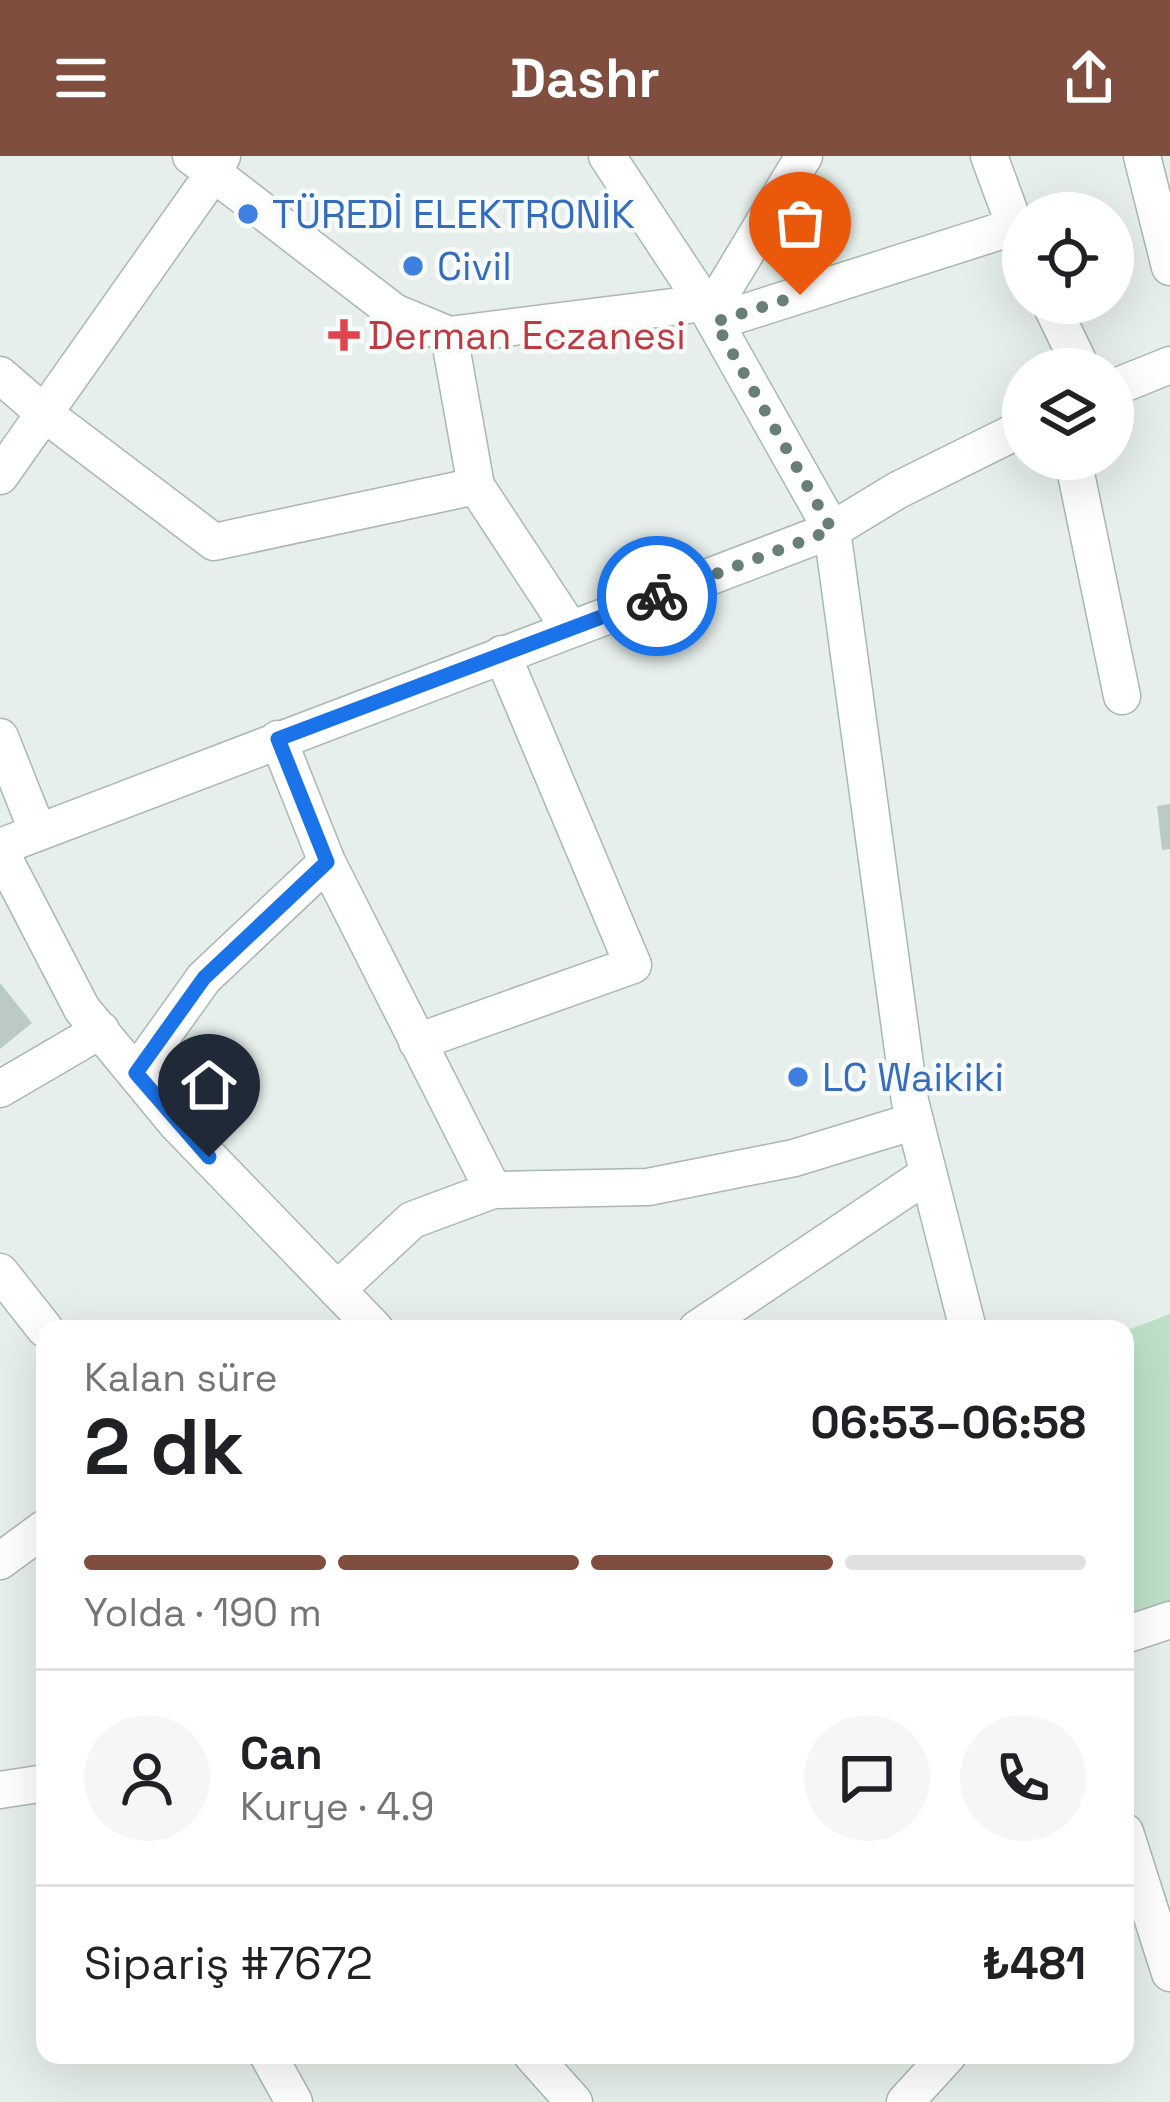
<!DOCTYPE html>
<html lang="tr">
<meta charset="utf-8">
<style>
:root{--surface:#fff;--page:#f6f6f6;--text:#202124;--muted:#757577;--line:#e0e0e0;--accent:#7f4e3f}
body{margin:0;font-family:"Space Grotesk",sans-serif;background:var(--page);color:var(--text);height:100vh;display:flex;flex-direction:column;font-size:45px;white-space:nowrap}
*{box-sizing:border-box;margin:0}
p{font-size:39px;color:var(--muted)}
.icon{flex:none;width:66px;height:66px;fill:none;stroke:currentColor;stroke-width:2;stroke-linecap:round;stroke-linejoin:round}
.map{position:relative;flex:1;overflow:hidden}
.drawer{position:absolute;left:36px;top:1164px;width:1098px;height:744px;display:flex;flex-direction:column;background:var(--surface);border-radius:24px;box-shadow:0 12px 48px #0002}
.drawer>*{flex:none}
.fabs{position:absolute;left:1002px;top:36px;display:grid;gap:24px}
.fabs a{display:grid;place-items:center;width:132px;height:132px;border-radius:50%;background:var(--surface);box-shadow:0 12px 48px #0002;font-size:60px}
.pin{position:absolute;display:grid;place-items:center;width:102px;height:102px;color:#fff;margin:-123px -51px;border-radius:50% 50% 50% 0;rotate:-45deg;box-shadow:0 0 12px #0007}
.pin .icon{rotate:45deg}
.courier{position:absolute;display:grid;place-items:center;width:120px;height:120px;margin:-60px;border:9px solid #1a73e8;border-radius:50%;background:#fff;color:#222;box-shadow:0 3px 15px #0007}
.summary em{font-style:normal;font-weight:700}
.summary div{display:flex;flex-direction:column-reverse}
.summary{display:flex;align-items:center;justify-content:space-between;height:204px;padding:0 48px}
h1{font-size:78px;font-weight:700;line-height:90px}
.bar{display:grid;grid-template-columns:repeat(4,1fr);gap:18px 12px;align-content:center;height:144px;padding:0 48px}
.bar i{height:15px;border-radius:9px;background:var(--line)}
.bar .selected{background:var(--accent)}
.bar p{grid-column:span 4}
.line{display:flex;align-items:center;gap:30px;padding:0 48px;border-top:3px solid var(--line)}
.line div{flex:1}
.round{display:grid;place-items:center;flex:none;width:126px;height:126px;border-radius:63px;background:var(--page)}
header{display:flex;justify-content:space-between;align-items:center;height:156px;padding:0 48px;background:var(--accent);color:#fff;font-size:54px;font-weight:700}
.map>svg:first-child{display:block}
</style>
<header><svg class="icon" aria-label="menu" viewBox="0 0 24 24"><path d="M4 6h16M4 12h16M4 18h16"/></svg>Dashr<svg class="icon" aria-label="share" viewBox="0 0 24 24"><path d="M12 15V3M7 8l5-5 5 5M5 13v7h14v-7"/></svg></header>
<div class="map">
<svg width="1170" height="1946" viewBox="0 0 1170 1946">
<rect width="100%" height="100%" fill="#e6efeb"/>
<!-- green -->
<path fill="#bfe0c8" d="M 1170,1158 L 1170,1448 L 1125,1462 L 1125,1175 Z"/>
<!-- building -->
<path fill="#bbcac4" d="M 1170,648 L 1170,693 L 1162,694 L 1157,650 Z
M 0,827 L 32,867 L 0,893 Z"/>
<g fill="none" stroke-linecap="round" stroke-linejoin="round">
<!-- street casing -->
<g stroke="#a8b8b2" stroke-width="39">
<path id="street" d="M 191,0 L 394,156 L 449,179 L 704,147
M 989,0 L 1023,92
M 1142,0 L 1170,111
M 1050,147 L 1082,213
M 710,156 L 804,0
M 715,166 L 1013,71
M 449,179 L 476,330 L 570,473
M 0,219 L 45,258 L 214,386 L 476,330
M 1113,232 L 1170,209
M 1073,303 L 1122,540
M 0,320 L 213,18 L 222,0
M 0,581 L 37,674
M 278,583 L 327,706 L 493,1034
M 0,691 L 832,374 L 898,334 L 1023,272
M 0,695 L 82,853 L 177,968 L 375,1173
M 417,886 L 633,809 L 502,498
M 136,917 L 204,822 L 327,706
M 0,933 L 101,874
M 0,1116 L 45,1173
M 337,1134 L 412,1064 L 493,1034 L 648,1031 L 794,1002 L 915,965
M 697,1173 L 928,1018
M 0,1405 L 45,1372
M 1125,1479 L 1170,1464
M 0,1634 L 45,1627
M 268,1899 L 294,1946
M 532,1899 L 574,1946
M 905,1946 L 948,1899"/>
</g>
<!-- secondary casing -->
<g stroke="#a4bbb3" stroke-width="39">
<path id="secondary" d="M 607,0 L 704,147 L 832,374 L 910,945 L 968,1173
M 1125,1676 L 1170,1817"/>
</g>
<!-- street -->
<use href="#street" stroke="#fff" stroke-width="36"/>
<!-- secondary -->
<use href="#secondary" stroke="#fff" stroke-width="36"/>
</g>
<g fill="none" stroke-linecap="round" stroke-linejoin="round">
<!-- done -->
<path stroke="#687f78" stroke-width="12" stroke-dasharray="0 21.6" d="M 657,440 L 832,374 L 715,166 L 800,139"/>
<!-- route -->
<path stroke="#1a73e8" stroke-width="15" d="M 209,1001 L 136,917 L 204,822 L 327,706 L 278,583 L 657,440"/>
</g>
<!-- markers -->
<g fill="#3f7fe0" stroke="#f7fbf9" stroke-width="4.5">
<circle cx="248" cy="58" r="12"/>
<circle cx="413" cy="110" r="12"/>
<circle cx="798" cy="921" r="12"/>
</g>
<path fill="#e0444e" stroke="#f7fbf9" stroke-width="4.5" d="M338 161h12v12h12v12h-12v12h-12v-12h-12v-12h12z"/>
<g text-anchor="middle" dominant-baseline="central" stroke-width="9" stroke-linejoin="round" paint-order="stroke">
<!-- shop labels -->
<g font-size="39" fill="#366cbe" stroke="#f7fbf9" text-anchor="start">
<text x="272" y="58">TÜREDİ ELEKTRONİK</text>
<text x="437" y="110">Civil</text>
<text x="822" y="921">LC Waikiki</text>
</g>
<!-- health labels -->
<g font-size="39" fill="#be3a42" stroke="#f7fbf9" text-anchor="start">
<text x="368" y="179">Derman Eczanesi</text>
</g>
</g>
</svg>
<div class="fabs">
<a><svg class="icon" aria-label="locate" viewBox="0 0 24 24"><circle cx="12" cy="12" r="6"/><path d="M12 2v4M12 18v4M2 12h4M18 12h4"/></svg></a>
<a><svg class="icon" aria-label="layers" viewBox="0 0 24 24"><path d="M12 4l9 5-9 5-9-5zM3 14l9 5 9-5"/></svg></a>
</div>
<div class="pin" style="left:800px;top:139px;background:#ea580c"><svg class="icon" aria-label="bag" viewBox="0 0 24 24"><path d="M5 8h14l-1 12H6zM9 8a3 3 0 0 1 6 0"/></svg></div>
<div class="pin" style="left:209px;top:1001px;background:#1f2937"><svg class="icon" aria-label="home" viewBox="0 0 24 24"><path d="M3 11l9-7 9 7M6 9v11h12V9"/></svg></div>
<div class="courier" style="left:657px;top:440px"><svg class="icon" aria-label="bike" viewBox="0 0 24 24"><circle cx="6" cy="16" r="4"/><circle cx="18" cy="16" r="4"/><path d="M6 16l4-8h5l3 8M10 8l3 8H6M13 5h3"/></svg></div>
<section class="drawer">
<div class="summary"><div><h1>2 dk</h1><p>Kalan süre</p></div><em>06:53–06:58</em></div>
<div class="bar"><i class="selected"></i><i class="selected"></i><i class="selected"></i><i></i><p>Yolda · 190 m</p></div>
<div class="line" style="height:216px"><a class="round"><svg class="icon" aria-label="person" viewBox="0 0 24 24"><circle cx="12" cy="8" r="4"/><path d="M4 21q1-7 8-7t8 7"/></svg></a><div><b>Can</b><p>Kurye · 4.9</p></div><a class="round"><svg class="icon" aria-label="chat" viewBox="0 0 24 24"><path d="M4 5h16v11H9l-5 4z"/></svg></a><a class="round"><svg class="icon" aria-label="phone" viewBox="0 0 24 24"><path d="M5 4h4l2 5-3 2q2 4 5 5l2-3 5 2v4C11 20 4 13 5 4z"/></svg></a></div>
<div class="line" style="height:156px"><div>Sipariş #7672</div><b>₺481</b></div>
</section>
</div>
